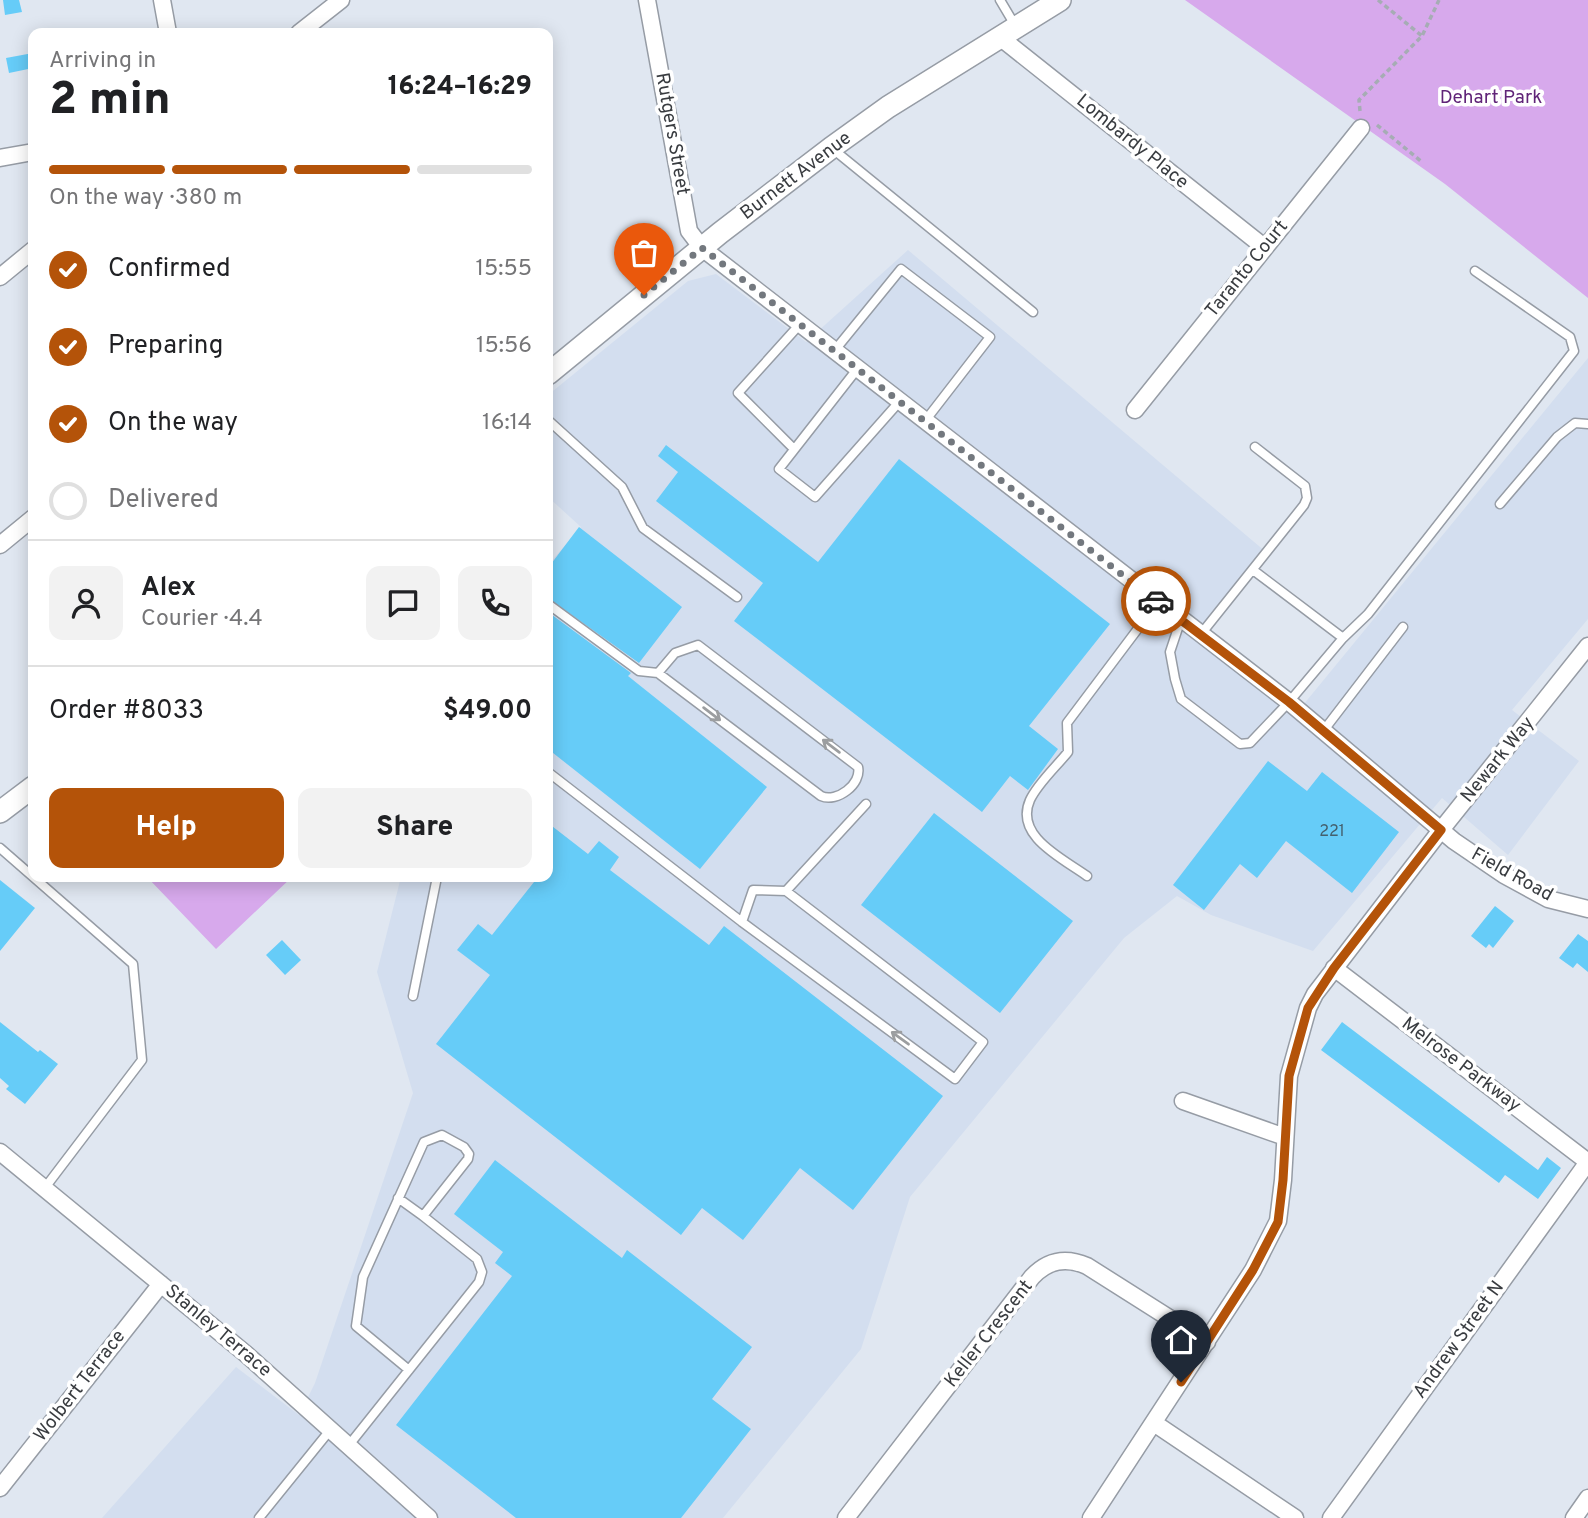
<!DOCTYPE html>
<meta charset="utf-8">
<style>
:root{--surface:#fff;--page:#f2f2f2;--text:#202124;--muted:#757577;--line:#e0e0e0;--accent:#b45309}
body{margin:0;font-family:Overpass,sans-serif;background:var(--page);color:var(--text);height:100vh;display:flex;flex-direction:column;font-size:26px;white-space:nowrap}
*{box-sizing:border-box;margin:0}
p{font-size:23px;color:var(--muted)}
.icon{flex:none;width:38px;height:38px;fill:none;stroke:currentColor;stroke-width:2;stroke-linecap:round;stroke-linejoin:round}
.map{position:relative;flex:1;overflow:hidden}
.sheet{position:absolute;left:28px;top:28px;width:525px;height:854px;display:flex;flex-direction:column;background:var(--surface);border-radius:14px;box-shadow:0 4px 18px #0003}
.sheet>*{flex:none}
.pin{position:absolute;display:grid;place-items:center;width:60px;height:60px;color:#fff;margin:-72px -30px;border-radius:50% 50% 50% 0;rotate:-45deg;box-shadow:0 0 7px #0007}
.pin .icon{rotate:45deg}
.courier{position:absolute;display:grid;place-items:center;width:70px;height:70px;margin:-35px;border:5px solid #b45309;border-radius:50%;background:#fff;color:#222;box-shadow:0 2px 9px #0007}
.headline em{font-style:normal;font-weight:800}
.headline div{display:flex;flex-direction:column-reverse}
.headline{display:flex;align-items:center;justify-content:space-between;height:119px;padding:0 21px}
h1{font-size:46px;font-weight:800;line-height:52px}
.bar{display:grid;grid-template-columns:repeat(4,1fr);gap:10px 7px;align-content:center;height:84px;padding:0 21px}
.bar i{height:9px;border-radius:5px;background:var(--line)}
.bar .active{background:var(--accent)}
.bar p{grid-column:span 4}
.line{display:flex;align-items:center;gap:18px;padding:0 21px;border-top:2px solid var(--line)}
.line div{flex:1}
.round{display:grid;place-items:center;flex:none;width:74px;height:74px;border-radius:14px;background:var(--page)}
ol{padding:0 21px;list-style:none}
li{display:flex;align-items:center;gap:21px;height:77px}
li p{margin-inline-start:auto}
li .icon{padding:7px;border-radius:50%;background:var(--accent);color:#fff;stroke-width:4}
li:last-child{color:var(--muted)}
li i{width:38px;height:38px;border:4px solid var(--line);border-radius:50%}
.action{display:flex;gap:14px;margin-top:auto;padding:14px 21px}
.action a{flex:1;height:80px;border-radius:14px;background:var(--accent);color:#fff;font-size:28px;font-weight:800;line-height:80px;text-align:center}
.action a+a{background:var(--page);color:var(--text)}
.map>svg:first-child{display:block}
</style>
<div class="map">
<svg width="1588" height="1518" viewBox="0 0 1588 1518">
<rect width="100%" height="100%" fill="#e0e7f1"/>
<!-- built -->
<path fill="#d3deef" d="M 908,250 L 1266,552 L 1202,634 L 1299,710 L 1588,358 L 1588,619 L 1512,710 L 1579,761 L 1508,855 L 1442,798 L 1313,951 L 1211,915 L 1177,896 L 1124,938 L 910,1197 L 861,1349 L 723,1518 L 102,1518 L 236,1367 L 299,1415 L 315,1383 L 413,1093 L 377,972 L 401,877 L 548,877 L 548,565 L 581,527 L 548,497 L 548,395 L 688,281 L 716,274 L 806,342 Z"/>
<!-- green -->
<path fill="#d7a9ec" d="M 1185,0 L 1588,0 L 1588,298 L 1445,184 Z
M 147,877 L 292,877 L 216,949 Z"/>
<!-- building -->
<path fill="#66ccf8" d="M 3,0 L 19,0 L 22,12 L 5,15 Z
M 33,53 L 33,68 L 9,73 L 6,58 Z
M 666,445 L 818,562 L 899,459 L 1110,624 L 1029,726 L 1058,749 L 1028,790 L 1010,776 L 982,812 L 734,621 L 763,583 L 656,501 L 678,472 L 658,456 Z
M 579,527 L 682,607 L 639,663 L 548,598 L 548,568 Z
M 548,612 L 631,673 L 628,676 L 767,787 L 700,869 L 548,749 Z
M 1268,761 L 1307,791 L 1322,772 L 1399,832 L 1352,893 L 1286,841 L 1257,878 L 1240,864 L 1204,910 L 1173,885 Z
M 934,813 L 1073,921 L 1000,1013 L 861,905 Z
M 548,823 L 588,854 L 599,841 L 619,857 L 610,870 L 709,945 L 724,926 L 943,1096 L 853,1210 L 800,1168 L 743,1240 L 702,1208 L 681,1235 L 436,1044 L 490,975 L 457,950 L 478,924 L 492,935 L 538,877 L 548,877 Z
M 0,880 L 35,908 L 0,951 Z
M 1495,906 L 1514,921 L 1493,948 L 1489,944 L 1486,948 L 1471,936 Z
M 1578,934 L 1588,941 L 1588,972 L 1577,963 L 1573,968 L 1559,958 Z
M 282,940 L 301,960 L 285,975 L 266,955 Z
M 0,1022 L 38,1052 L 40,1050 L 58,1064 L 25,1104 L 6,1089 L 9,1086 L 0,1078 Z
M 1342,1022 L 1538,1170 L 1547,1157 L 1561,1168 L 1538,1199 L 1505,1175 L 1499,1183 L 1321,1050 Z
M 495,1160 L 622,1258 L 627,1250 L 752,1347 L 712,1399 L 751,1429 L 681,1518 L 516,1518 L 396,1425 L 512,1276 L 495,1263 L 503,1252 L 454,1214 Z"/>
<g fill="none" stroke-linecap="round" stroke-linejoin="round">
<!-- service casing -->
<g stroke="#969ca5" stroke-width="11">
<path id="service" d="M 1000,0 L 1016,27
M 834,150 L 1033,312
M 835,350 L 901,269 L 990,337 L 925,421
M 858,368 L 779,469 L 815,497 L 900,401
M 548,420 L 622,487 L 643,528 L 737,597
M 794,449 L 738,393 L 801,323
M 1500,504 L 1557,437 L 1575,423 L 1588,424
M 548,604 L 639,671 L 658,673 L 821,796 C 837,803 862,784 858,767 L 698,645 L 675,653 L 658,673
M 1181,619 L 1170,652 L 1175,679 L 1181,699 L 1240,744 L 1250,743 L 1289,702 L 1343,638 L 1253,570
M 1201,634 L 1304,505 L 1307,498 L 1305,486 L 1255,447
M 1343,638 L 1368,614 L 1574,351 L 1570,337 L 1475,271
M 1324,730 L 1403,627
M 548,772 L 742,922 L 955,1079 L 983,1042 L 786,891 L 866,804
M 0,848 L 133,964 L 142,1060 L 44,1189
M 1087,876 C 1062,858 1014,836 1030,800 C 1038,783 1056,767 1068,752 L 1067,723 L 1158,602
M 742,922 L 753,890 L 786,891
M 413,996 L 437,877
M 398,1198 L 423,1216
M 349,1445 L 479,1282 L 482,1272 L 477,1259 L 423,1216 L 468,1159 L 469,1154 L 464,1147 L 442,1135 L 424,1142 L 363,1277 L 356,1326 L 409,1370
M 259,1518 L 331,1429"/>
</g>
<!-- minor casing -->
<g stroke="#969ca5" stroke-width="19">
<path id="minor" d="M 162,0 L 168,33
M 647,0 L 689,231 L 702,248 L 1289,702 L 1454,841 L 1504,875 L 1548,899 L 1588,909
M 299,33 L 341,0
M 1001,38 L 1264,247
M 0,158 L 33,152
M 0,277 L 33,250
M 1135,410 L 1361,128
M 0,545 L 33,518
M 1334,968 L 1588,1162
M 1183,1101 L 1285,1137
M 0,1152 L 246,1354 L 429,1518
M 1154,1423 L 1295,1518
M 0,1488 L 161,1284
M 846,1518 L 1032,1277 C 1048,1260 1066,1257 1087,1266 L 1207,1342
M 1091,1518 L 1253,1270 L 1278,1221 L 1283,1180 L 1289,1076 L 1308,1008 L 1315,994 L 1441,830 L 1588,646
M 1331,1518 L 1588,1162
M 1574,1518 L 1588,1498"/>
</g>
<!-- tertiary casing -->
<g stroke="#969ca5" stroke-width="24">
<path id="tertiary" d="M 548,374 L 720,233 L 831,148 L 888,107 L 1060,0
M 0,812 L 33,787"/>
</g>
<!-- path -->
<path stroke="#a6acb4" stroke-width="3.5" stroke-dasharray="5 3.5" stroke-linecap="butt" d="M 1378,0 L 1422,36
M 1360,111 L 1359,100 L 1422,36 L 1439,0
M 1377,125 L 1422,162"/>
<!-- service -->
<use href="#service" stroke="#fff" stroke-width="8"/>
<!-- minor -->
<use href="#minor" stroke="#fff" stroke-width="16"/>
<!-- tertiary -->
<use href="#tertiary" stroke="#fff" stroke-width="21"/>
</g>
<!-- one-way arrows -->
<defs><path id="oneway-shaft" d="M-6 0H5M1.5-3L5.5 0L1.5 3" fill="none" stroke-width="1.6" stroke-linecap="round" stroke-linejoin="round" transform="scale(1.75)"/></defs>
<g stroke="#9c9ea0">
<use href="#oneway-shaft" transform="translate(712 714) rotate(37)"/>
<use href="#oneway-shaft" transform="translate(831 746) rotate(-143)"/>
<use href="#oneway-shaft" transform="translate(900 1038) rotate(-144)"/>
</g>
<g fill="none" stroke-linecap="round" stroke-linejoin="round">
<!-- done -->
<path stroke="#73787e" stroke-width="7" stroke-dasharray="0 12.6" d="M 644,295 L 702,248 L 1156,601"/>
<!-- route -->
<path stroke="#b45309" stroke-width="9" d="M 1156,601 L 1289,702 L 1441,830 L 1334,968 L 1308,1008 L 1289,1076 L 1283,1180 L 1278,1222 L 1253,1270 L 1181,1382"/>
</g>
<g text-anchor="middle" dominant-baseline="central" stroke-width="7" stroke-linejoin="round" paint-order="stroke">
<!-- number labels -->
<g font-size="16" fill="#44606e">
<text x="1332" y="832">221</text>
</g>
<!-- park labels -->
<g font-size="19" fill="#602478" stroke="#fff">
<text x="1491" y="98">Dehart Park</text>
</g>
<!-- street labels -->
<g font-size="19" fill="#393c40" stroke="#fff">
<text transform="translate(672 134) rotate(80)">Rutgers Street</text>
<text transform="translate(1132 142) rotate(39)">Lombardy Place</text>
<text transform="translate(796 176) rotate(-37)">Burnett Avenue</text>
<text transform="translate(1247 269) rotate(-51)">Taranto Court</text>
<text transform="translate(1498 760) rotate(-51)">Newark Way</text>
<text transform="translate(1512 875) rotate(29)">Field Road</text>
<text transform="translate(1461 1065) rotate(37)">Melrose Parkway</text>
<text transform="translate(218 1331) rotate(40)">Stanley Terrace</text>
<text transform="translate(989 1334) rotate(-52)">Keller Crescent</text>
<text transform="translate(1459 1340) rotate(-54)">Andrew Street N</text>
<text transform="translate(80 1386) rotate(-52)">Wolbert Terrace</text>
</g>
</g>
</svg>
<div class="pin" style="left:644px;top:295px;background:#ea580c"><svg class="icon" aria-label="bag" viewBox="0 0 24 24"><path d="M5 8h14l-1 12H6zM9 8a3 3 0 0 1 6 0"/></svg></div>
<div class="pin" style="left:1181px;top:1382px;background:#1f2937"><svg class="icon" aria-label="home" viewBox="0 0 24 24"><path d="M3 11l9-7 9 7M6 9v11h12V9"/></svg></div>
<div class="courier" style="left:1156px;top:601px"><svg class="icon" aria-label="car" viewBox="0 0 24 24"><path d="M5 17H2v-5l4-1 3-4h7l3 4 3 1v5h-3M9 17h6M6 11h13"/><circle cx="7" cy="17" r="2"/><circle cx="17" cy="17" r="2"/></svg></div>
<section class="sheet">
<div class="headline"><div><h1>2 min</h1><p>Arriving in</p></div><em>16:24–16:29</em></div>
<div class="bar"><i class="active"></i><i class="active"></i><i class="active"></i><i></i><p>On the way · 380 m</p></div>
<ol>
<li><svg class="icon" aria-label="check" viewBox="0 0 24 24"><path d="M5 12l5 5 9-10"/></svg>Confirmed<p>15:55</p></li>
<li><svg class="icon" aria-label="check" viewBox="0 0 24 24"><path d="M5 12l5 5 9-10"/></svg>Preparing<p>15:56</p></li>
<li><svg class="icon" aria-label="check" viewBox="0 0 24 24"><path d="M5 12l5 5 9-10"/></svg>On the way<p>16:14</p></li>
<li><i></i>Delivered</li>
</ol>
<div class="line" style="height:126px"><a class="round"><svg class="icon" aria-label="person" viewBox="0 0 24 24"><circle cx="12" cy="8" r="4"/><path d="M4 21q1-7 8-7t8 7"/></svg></a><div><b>Alex</b><p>Courier · 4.4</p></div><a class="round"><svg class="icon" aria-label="chat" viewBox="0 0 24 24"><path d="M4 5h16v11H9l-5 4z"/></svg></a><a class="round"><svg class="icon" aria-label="phone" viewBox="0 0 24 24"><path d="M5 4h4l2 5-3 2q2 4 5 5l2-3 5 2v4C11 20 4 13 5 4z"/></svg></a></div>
<div class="line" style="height:91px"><div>Order #8033</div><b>$49.00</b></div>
<div class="action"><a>Help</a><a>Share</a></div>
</section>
</div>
